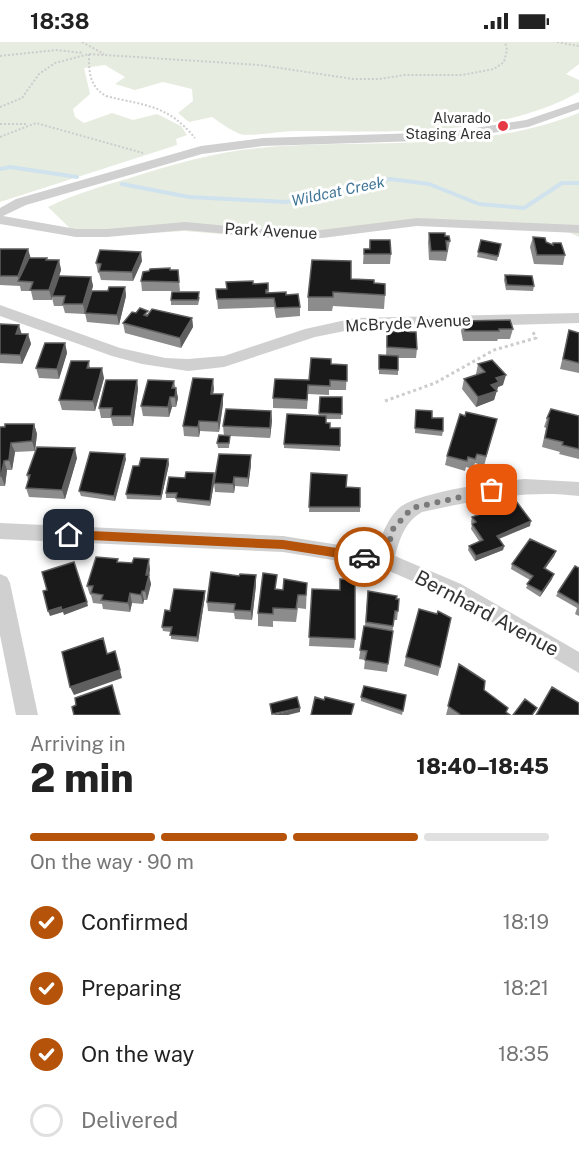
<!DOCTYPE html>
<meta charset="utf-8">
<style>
:root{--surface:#fff;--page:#f6f6f6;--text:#222;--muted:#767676;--line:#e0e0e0;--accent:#b45309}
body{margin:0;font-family:"Public Sans",sans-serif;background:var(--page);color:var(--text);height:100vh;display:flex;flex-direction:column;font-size:22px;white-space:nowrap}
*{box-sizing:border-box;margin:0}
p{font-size:20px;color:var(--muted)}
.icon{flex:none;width:33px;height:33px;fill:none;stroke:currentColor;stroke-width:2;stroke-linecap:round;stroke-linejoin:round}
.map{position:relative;height:673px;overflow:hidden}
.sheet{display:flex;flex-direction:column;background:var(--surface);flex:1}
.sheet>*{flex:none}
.pin{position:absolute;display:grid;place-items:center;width:51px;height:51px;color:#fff;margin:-26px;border-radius:12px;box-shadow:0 3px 9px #0006}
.courier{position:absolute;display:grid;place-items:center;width:60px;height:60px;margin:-30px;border:4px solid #b45309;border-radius:50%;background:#fff;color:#222;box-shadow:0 2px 8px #0007}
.head em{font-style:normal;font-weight:800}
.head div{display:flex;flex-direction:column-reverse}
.head{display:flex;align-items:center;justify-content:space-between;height:102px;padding:0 30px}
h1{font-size:39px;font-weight:800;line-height:45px}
.bar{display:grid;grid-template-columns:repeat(4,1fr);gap:9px 6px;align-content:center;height:72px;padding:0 30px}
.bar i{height:8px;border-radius:4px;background:var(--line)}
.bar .on{background:var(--accent)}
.bar p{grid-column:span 4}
ol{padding:0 30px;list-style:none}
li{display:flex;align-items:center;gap:18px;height:66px}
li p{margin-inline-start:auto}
li .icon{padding:6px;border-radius:50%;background:var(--accent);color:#fff;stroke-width:4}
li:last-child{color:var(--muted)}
li i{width:33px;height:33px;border:3px solid var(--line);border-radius:50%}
.status{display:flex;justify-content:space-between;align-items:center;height:42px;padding:0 30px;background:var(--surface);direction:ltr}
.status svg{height:16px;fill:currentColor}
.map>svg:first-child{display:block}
</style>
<div class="status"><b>18:38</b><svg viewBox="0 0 49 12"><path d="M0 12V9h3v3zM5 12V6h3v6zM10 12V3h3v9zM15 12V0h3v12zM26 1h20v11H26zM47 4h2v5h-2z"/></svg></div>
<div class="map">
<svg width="579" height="673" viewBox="0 0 579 673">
<rect width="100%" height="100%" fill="#fff"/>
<!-- green -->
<path fill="#e6ecdf" d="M 0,0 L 579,0 L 579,22 L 566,32 L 579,38 L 579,50 C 495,97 388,89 295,89 C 281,89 252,95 240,92 C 230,88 221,81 212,75 L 189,80 L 178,71 L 193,59 L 192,47 L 163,40 L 135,48 L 115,42 L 125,35 L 105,23 L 84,26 L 90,52 L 73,67 L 75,75 L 84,81 L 112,71 L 133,78 L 157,72 L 181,84 L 187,93 L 176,97 L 177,103 L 0,160 Z
M 579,71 L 579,195 L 562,187 L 417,183 L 324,196 L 283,197 L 184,189 L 106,194 L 77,193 L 48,165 C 75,152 102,144 130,136 C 176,121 219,109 268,105 C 372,97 479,111 579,71 Z"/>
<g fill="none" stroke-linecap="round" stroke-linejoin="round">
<!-- stream -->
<path stroke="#cfe2ee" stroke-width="4" d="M 0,127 L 10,125 L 77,135
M 122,142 L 189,155 L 286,160 L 328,153 L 359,142 L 390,137 L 429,142 L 479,162 L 524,166 L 562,141 L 579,141"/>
<!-- path-far1 -->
<path stroke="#cdcdcd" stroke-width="2" stroke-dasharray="2 2" stroke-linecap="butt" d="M 82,0 L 104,12
M 557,0 L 579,4
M 89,12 C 89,30 89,44 106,54 C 145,64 167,62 195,96
M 0,14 L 56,8 L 83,11
M 0,65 L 22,56 L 39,32 L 55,21 L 89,12 L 260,23 L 353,37 L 379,37 L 405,33 L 462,33 L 494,27 L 504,20 L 507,8 L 505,0
M 0,82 L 28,82
M 0,95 L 36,81 L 143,111"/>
<!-- path -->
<path stroke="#cdcdcd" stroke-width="3" stroke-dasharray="3 3" stroke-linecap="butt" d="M 385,359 L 435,341 L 494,308 L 536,296 L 533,290"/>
<!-- street -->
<path fill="#d0d0d0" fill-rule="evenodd" d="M 579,60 L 579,67 L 528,85 L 450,98 L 263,104 L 202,112 L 26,163 L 3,174 L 76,187 L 107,187 L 185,180 L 283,189 L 321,188 L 417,176 L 579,183 L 579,191 L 417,184 L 321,196 L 283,197 L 185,188 L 107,195 L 76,195 L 0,182 L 0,166 L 16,157 L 201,104 L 263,96 L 450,90 L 526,78 Z
M 0,263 L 120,306 L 165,316 L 188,317 L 224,314 L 305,287 L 355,276 L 579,271 L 579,281 L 355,287 L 315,295 L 224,325 L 188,329 L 142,322 L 112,314 L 0,274 Z
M 525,437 L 579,440 L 579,454 C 525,447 475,459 422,470 C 405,480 400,496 395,514 L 461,542 L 579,610 L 579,631 L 447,554 L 382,526 L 283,510 L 0,497 L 0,481 L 283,494 L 377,509 C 381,494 387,478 398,467 C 415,450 499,439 525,437 Z
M 0,532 L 7,535 L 10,541 L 38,673 L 16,673 L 0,593 Z"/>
</g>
<!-- wall -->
<path fill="#8c8c8c" d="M 429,191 L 445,194 L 450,199 L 446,219 L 429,218 L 428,200 Z
M 533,195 L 552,203 L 565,213 L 563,223 L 534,222 L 530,205 Z
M 370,198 L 391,212 L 390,222 L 363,222 L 364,207 L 369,207 Z
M 481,198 L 501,202 L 497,219 L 477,215 Z
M 0,207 L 28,207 L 30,216 L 59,218 L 61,228 L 59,234 L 91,235 L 93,244 L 85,272 L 65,271 L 63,264 L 54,264 L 52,256 L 52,258 L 33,258 L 31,249 L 21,249 L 20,244 L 0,243 Z
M 142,219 L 133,239 L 101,238 L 99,231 L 98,231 L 96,221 Z
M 170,228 L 178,228 L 180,249 L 142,249 L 141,239 Z
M 505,233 L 534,244 L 533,249 L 506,248 L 504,238 Z
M 351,237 L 374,241 L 385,253 L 384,267 L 333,264 L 332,269 L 308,269 L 308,255 Z
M 268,241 L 269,251 L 286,253 L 300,265 L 300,274 L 276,276 L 274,265 L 218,267 L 216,247 L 227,247 L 253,242 Z
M 125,245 L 126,254 L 119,283 L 87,280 L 85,271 Z
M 200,255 L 198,263 L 171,263 L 171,258 Z
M 136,271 L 192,276 L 193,285 L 181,306 L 125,291 L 123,281 Z
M 463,279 L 513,287 L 510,297 L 498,297 L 497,299 L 463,299 L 461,289 Z
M 0,282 L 22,292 L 28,292 L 31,302 L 22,322 L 0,321 Z
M 569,288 L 579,291 L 579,331 L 560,327 Z
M 387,289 L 410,290 L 417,307 L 416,316 L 398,316 L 398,333 L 379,332 L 379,313 L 386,314 Z
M 65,301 L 67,311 L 59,337 L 39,336 L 36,326 Z
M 89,319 L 90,326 L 104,336 L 95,369 L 62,368 L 59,358 Z
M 331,322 L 347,323 L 346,348 L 329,348 L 329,353 L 308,352 L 307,367 L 273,366 L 273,356 L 309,338 Z
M 478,322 L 503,343 L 498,345 L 494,358 L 476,365 L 462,347 L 464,337 L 477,333 L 476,332 Z
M 137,338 L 138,347 L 133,384 L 113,384 L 111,376 L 101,376 L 99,366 Z
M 174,339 L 178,356 L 176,365 L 172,365 L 169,375 L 143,374 L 141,364 Z
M 214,347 L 213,352 L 223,352 L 223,362 L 219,390 L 200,389 L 199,395 L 184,394 L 183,384 Z
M 320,355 L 342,355 L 341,377 L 326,377 L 326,381 L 330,386 L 340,386 L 340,409 L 284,406 L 284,402 L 319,373 Z
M 416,368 L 432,376 L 443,389 L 442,394 L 415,391 Z
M 271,369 L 272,379 L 270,396 L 230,394 L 229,406 L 218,406 L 217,401 L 224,394 L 223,384 Z
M 579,374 L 579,417 L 559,412 L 560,410 L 542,405 L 546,386 L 544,385 L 547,376 Z
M 34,382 L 37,392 L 35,409 L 15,410 L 12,428 L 7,428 L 5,444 L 0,444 L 0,385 Z
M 494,387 L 484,424 L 475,421 L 473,427 L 466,425 L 465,429 L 445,423 L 447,414 Z
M 77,416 L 65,457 L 29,455 L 26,446 L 28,438 L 27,433 Z
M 126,417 L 115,459 L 81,454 L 79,449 Z
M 168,417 L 169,422 L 161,458 L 127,457 L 126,452 L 139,424 Z
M 251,423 L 248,445 L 235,444 L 234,451 L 215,450 L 214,441 Z
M 214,431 L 215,436 L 210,464 L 177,460 L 176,456 L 166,456 L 166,451 L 185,436 Z
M 311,431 L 360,465 L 360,470 L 309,470 Z
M 472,475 L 530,484 L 499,497 L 504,504 L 503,508 L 475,519 L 468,508 L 469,504 L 479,499 L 471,487 L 472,482 L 471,480 Z
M 556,509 L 554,514 L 545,527 L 552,537 L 540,555 L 526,546 L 530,538 L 511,527 L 512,522 Z
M 579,526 L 579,574 L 575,572 L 577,566 L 556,554 L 558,550 Z
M 150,527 L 149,534 L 151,542 L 147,558 L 144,558 L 143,562 L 132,561 L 130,570 L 103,567 L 102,562 L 93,561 L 91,553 L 90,553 L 87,544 Z
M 340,537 L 355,597 L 354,606 L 309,604 L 312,547 L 340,548 Z
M 307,541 L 306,567 L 298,566 L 296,580 L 273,579 L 273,585 L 258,584 L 258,571 L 277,547 L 283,548 Z
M 256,543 L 252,578 L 235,577 L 234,571 L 208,569 L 207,560 Z
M 205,554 L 198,600 L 171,597 L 171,590 L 163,589 L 162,585 L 170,569 Z
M 396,557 L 398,569 L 397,578 L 394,578 L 387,630 L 364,627 L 365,618 L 359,617 L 364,584 L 365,584 L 367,558 Z
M 437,572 L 451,576 L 438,634 L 404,624 L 406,615 Z
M 459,622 L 484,648 L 508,666 L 506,670 L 510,673 L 446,673 Z
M 406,653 L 402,673 L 361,659 L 361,655 Z"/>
<!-- shaded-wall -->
<path fill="#5f5f5f" d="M 28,207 L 31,217 L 19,239 L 18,234 Z
M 141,210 L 142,219 L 133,239 L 132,230 Z
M 59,218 L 61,228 L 53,254 L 52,254 L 52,258 L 49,248 Z
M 91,235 L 93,244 L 85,272 L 83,262 Z
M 125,245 L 126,254 L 119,283 L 117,273 Z
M 192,276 L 193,285 L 181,306 L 180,296 Z
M 19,283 L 22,293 L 16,292 Z
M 28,292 L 31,302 L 22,322 L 20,313 Z
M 65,301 L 67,311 L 59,337 L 57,327 Z
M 102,326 L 104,336 L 95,369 L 93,359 Z
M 506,333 L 503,343 L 498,345 L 494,358 L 476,365 L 478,355 L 496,336 Z
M 213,337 L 214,347 L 211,361 L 211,352 Z
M 137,338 L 138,347 L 133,384 L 131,374 Z
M 176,346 L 178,356 L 176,365 L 175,355 Z
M 223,352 L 223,362 L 219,390 L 218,380 Z
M 170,355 L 172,365 L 169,375 L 168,365 Z
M 271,369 L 272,379 L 270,396 L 270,386 Z
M 199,379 L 200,389 L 199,395 L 198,385 Z
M 34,382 L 37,392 L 35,409 L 32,399 Z
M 11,401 L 15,410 L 12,428 L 9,418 Z
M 75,406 L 77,416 L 65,457 L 62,448 Z
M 125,412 L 126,417 L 115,459 L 114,454 Z
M 251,413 L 251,423 L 248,445 L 248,436 Z
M 168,417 L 169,422 L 161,458 L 161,454 Z
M 4,419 L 7,428 L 5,444 L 1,434 Z
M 214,431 L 215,436 L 210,464 L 210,459 Z
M 234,435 L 235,444 L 234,451 L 233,442 Z
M 531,479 L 530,484 L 495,498 L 497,494 Z
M 504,504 L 503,508 L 475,519 L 476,514 Z
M 556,509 L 554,514 L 542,531 L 544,526 Z
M 149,517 L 150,527 L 149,534 L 151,542 L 147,558 L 145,549 Z
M 554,532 L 552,537 L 540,555 L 542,550 Z
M 256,533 L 256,543 L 252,578 L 251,569 Z
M 142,549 L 144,558 L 143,562 L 141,553 Z
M 205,549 L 205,554 L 198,600 L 197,595 Z
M 130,551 L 132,561 L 130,570 L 128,561 Z
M 87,560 L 88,564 L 64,573 L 63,570 L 50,574 L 48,569 L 61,565 Z
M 120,628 L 122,636 L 74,653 L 70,645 Z
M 300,666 L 300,670 L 288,673 L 272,673 Z"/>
<!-- building -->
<path fill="#1a1a1a" stroke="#5f5f5f" stroke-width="1.5" d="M 429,191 L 445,191 L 445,194 L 449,194 L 450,199 L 446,199 L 447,209 L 431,209 Z
M 533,195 L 545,196 L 546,200 L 553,203 L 553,201 L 561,201 L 565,213 L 537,213 Z
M 370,198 L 390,198 L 391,212 L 364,212 L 364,207 L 370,207 Z
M 481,198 L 501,202 L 498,214 L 478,210 Z
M 0,207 L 28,207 L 18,234 L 0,234 Z
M 100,208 L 141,210 L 132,230 L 99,229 L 101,222 L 96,221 Z
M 29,216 L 47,216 L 46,218 L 59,218 L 49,248 L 30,248 L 33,240 L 18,239 Z
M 312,218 L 351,219 L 351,237 L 374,238 L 374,241 L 385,242 L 385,253 L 333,250 L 333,255 L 308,255 Z
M 170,226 L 170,228 L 178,228 L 179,240 L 141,239 L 143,230 L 149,229 L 150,227 Z
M 505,233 L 532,234 L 534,244 L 507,243 Z
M 59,234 L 91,235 L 83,262 L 63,262 L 65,254 L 52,254 Z
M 253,239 L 253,242 L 268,241 L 268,248 L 266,248 L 266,251 L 286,250 L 286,253 L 298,252 L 300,265 L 276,266 L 274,256 L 217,257 L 216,247 L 227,247 L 226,240 Z
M 109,245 L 125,245 L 117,273 L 85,271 L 92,249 L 108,249 Z
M 172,250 L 199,250 L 198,258 L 171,258 Z
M 140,266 L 148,269 L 144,273 L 147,274 L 152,267 L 192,276 L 180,296 L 123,281 L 132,270 L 136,271 Z
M 510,278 L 513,287 L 499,287 L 499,289 L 465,289 L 463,279 Z
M 0,282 L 19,283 L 16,292 L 28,292 L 20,313 L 0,312 Z
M 400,287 L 410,287 L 410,290 L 416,290 L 417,307 L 387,305 L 387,289 L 400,290 Z
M 569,288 L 579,291 L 579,321 L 563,317 Z
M 45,301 L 65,301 L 57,327 L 36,326 Z
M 379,313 L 398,314 L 398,328 L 379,327 Z
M 311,316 L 331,317 L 331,322 L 347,323 L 347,339 L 330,338 L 330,344 L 308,343 L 307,358 L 273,356 L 275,337 L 309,338 Z
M 492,318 L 506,333 L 496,336 L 499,340 L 491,343 L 497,349 L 478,355 L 464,337 L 485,330 L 478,322 Z
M 71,319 L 89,319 L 87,326 L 102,326 L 93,359 L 59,358 Z
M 193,336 L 213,337 L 211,352 L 223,352 L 218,380 L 199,379 L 198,385 L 183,384 Z
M 106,338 L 137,338 L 131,374 L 111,374 L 112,366 L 99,366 Z
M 148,338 L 174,339 L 172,346 L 176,346 L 175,355 L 170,355 L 168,365 L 141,364 Z
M 320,355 L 342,355 L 342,372 L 319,371 Z
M 226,367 L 271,369 L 270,386 L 223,384 Z
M 551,367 L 579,374 L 579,407 L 562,403 L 563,400 L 545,396 L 549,376 L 547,376 Z
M 416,368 L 432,369 L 432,376 L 443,376 L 443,389 L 415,386 Z
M 466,370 L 497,377 L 486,414 L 477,412 L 475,417 L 468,415 L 467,419 L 447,414 L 460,372 L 465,374 Z
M 287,372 L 326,374 L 326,381 L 330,381 L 330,386 L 340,386 L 340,404 L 284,402 Z
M 5,382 L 34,382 L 32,399 L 11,401 L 9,418 L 4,419 L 1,434 L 0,434 L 0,385 L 5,385 Z
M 219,393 L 230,394 L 229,401 L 217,401 Z
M 37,405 L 75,406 L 62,448 L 26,446 L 30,433 L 27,433 Z
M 90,410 L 125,412 L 114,454 L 79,449 Z
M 219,412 L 251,413 L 248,436 L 234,435 L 233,442 L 214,441 Z
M 141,416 L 168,417 L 161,454 L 126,452 L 133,424 L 139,424 Z
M 186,430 L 214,431 L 210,459 L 176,456 L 177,451 L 166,451 L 169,435 L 185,436 Z
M 311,431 L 347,433 L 346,445 L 360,446 L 360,465 L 309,465 Z
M 516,459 L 531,479 L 497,494 L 504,504 L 476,514 L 469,504 L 483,498 L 472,482 L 476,480 L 472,475 Z
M 530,497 L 556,509 L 544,526 L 554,532 L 542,550 L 527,542 L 533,534 L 512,522 Z
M 96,515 L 118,517 L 117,520 L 132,521 L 134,516 L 149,517 L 146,533 L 149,533 L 145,549 L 142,549 L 141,553 L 130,551 L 128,561 L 101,558 L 103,553 L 91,551 L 93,544 L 87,544 Z
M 74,520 L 87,560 L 62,568 L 61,565 L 48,569 L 43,549 L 47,548 L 42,530 Z
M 575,524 L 579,526 L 579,562 L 558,550 Z
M 211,530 L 239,534 L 240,532 L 256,533 L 251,569 L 234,568 L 235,562 L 207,560 Z
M 263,531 L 277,533 L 275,547 L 283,548 L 284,537 L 307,541 L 306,553 L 298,553 L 296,567 L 273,566 L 273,572 L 258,571 Z
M 340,537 L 355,538 L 355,597 L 309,595 L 312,547 L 340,548 Z
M 174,547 L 205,549 L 197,595 L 170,593 L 172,585 L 162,585 L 165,568 L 170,569 Z
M 368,549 L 397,554 L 396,557 L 399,557 L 398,569 L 395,569 L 393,584 L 366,580 Z
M 419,567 L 437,572 L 438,569 L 451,576 L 440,625 L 406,615 Z
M 364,584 L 393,589 L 388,622 L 365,618 L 367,609 L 360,608 Z
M 103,596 L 107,612 L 115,609 L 120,628 L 70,645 L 62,610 Z
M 459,622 L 485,639 L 484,648 L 508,666 L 506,670 L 510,673 L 461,673 L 448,664 Z
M 112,643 L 120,673 L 74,673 L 72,665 L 76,663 L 75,656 Z
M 364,644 L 406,653 L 403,669 L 361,655 Z
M 552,645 L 579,661 L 579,673 L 536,673 Z
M 297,655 L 300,666 L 272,672 L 270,662 Z
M 315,655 L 324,658 L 325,655 L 354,662 L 351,673 L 311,673 Z
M 525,657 L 537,666 L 532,673 L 513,673 Z"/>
<!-- route -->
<path fill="#b45309" d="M 69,488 L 283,498 L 364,510 L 370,515 L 364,520 L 283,507 L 69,497 L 64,493 Z"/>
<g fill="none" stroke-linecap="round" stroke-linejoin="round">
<!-- done -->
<path stroke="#7a7a7a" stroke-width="6" stroke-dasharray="0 10.8" d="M 364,515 L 384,519 L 393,487 L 412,466 L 492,448"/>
</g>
<!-- markers -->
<circle fill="#e63946" stroke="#fff" stroke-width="2" cx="503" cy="84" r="6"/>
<g text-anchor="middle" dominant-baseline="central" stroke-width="6" stroke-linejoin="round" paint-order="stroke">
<!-- far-poi labels -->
<g font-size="14" fill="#333" stroke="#fff" text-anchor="end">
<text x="491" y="76">Alvarado<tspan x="491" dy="16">Staging Area</tspan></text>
</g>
<!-- far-water labels -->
<g font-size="15" font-style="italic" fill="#3f7597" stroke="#fff">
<text transform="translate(338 149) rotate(-12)">Wildcat Creek</text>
</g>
<!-- street labels -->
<g font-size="16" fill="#333" stroke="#fff">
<text transform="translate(271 189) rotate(3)">Park Avenue</text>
<text transform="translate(408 281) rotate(-3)">McBryde Avenue</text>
</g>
<!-- near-street labels -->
<g font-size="20" fill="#333" stroke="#fff">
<text transform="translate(487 571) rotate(28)">Bernhard Avenue</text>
</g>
</g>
</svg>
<div class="pin" style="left:492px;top:448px;background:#ea580c"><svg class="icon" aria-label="bag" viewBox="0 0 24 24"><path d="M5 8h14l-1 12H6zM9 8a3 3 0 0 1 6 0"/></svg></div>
<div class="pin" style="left:69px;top:493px;background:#1f2937"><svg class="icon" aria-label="home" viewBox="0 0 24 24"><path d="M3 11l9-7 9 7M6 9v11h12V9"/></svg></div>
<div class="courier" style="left:364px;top:515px"><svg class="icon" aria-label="car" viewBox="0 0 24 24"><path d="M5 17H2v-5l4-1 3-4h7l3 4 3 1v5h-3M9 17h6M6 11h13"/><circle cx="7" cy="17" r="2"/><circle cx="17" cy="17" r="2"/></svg></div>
</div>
<section class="sheet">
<div class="head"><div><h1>2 min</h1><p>Arriving in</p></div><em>18:40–18:45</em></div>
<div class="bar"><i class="on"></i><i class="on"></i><i class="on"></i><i></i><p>On the way · 90 m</p></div>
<ol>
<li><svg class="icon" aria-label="check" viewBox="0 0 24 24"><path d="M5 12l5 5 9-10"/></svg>Confirmed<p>18:19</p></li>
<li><svg class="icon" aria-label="check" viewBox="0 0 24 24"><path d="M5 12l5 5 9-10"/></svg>Preparing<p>18:21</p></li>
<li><svg class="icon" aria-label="check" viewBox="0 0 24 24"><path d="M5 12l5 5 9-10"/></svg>On the way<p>18:35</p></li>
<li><i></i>Delivered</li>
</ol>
</section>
